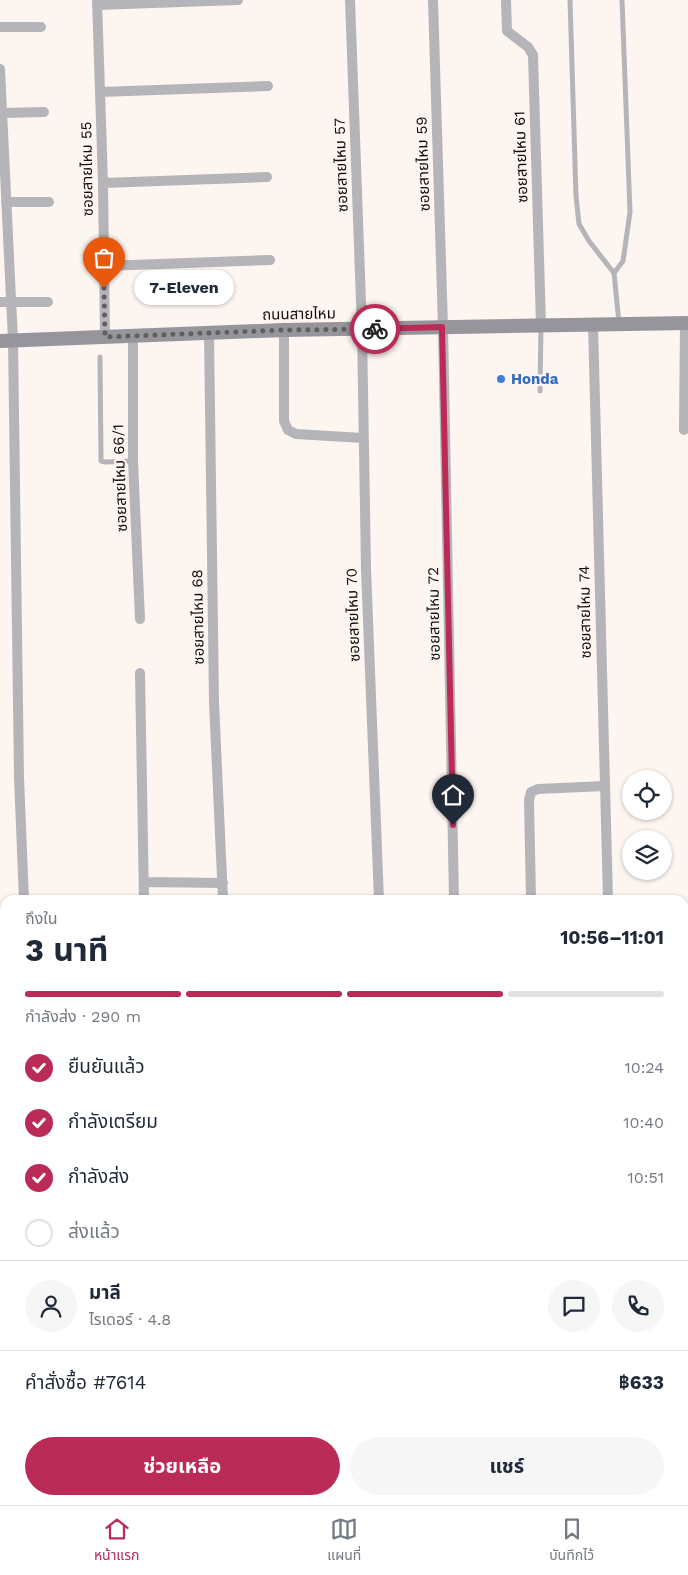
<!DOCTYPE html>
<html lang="th">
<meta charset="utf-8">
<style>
:root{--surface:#fff;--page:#f6f6f7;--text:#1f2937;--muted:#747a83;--line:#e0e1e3;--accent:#ba2b57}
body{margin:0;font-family:"Work Sans","Noto Sans Thai",sans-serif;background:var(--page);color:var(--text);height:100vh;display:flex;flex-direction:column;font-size:19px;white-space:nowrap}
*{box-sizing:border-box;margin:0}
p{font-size:16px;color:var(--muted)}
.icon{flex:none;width:28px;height:28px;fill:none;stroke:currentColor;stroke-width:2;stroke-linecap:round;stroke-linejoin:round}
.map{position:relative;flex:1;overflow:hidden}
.drawer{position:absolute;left:0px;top:895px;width:689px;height:610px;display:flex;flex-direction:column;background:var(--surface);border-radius:15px 15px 0 0;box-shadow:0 1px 4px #0004}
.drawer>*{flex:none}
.buttons{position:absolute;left:622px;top:770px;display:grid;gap:10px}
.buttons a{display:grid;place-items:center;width:50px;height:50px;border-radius:50%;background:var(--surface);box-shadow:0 1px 4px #0004;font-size:25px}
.pin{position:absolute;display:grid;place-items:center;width:42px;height:42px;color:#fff;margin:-51px -21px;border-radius:50% 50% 50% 0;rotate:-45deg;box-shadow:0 0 5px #0007}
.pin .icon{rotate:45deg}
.courier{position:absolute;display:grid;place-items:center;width:50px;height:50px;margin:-25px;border:4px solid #ba2b57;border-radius:50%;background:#fff;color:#222;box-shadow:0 1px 6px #0007}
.bubble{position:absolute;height:35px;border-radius:18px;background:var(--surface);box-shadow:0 1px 4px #0004;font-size:16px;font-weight:700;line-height:35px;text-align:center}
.headline em{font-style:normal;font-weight:700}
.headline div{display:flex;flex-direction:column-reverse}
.headline{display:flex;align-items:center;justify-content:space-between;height:85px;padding:0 25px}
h1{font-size:32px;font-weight:700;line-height:38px}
.bar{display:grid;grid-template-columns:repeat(4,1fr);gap:8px 5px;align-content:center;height:60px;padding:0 25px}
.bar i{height:6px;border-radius:4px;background:var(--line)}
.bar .on{background:var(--accent)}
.bar p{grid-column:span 4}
.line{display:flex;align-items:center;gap:12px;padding:0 25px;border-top:1px solid var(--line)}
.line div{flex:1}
.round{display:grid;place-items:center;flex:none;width:52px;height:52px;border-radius:26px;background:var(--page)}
ol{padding:0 25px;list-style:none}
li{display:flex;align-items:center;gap:15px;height:55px}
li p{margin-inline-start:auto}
li .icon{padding:5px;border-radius:50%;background:var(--accent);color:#fff;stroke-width:4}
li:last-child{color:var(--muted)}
li i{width:28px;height:28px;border:2px solid var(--line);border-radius:50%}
.action{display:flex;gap:10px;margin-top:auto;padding:10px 25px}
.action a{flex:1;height:58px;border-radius:30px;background:var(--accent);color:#fff;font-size:20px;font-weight:700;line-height:58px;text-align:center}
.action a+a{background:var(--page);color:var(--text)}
.tab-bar{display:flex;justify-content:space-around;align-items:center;height:70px;border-top:1px solid var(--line);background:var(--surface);font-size:14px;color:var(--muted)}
.tab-bar a{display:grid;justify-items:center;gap:2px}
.tab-bar .on{color:var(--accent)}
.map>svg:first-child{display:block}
</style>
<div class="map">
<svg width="688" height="1505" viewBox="0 0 688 1505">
<rect width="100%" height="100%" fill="#fdf5f0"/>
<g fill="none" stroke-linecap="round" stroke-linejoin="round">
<!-- lane -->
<path stroke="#b5b5b9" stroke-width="5" d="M 570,0 L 576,196 L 579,224 L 589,241 L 614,273
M 619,323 L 614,273 L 623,261 L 630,212 L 622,0
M 100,357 L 101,459 L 101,461 L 105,462 L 133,461
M 540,391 L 541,326"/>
<!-- street -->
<path stroke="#b5b5b9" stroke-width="10" d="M 97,0 L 103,183 L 105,337
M 350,0 L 362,329 L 366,569 L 379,900
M 433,0 L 443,327 L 454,900
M 506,0 L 507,31 L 528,47 L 533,55 L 541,325
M 97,5 L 238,0
M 0,27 L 41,27
M 0,69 L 13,340 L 19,777 L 24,900
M 100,92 L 268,86
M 2,113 L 44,112
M 103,183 L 267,177
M 6,202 L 49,202
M 104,266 L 270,260
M 0,302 L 48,302
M 593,324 L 608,900
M 284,330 L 284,421 L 288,430 L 296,434 L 363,438
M 209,333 L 214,702 L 223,900
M 133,336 L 133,461 L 140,619
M 684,430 L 685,323
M 140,673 L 144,900
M 144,882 L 223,883
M 531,900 L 529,800 L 531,792 L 538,789 L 605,786
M 684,1325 L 688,1326
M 44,1500 L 44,1505"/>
<!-- secondary -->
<path stroke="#95959b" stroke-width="14" d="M 0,341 L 284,330 L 688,323"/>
</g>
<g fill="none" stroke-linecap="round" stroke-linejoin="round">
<!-- done -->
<path stroke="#635e5b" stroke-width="5" stroke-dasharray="0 9" d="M 104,288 L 105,337 L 284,330 L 375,329"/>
<!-- route -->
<path stroke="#ba2b57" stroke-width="6" d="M 375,329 L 442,327 L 453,825"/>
</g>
<!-- markers -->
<circle fill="#3f7fe0" stroke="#fdf5f0" stroke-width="2" cx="501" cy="379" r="5"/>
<g text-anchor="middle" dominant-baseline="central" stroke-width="4.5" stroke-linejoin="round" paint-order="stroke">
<!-- street labels -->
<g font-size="15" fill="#100d0b" stroke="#fdf5f0">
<text transform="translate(521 157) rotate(-92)">ซอยสายไหม 61</text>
<text transform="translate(423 164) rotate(-92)">ซอยสายไหม 59</text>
<text transform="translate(341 165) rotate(-92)">ซอยสายไหม 57</text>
<text transform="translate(87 169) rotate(-91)">ซอยสายไหม 55</text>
<text transform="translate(299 314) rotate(-1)">ถนนสายไหม</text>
<text transform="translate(120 478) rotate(-92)">ซอยสายไหม 66/1</text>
<text transform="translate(585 612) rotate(-91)">ซอยสายไหม 74</text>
<text transform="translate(434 614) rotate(-91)">ซอยสายไหม 72</text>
<text transform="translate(353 615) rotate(-92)">ซอยสายไหม 70</text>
<text transform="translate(198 617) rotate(-91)">ซอยสายไหม 68</text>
</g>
<!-- shop labels -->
<g font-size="15" font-weight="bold" fill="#366cbe" stroke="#fdf5f0" text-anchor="start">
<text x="511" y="379">Honda</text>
</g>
</g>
</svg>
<div class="buttons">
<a><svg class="icon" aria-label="locate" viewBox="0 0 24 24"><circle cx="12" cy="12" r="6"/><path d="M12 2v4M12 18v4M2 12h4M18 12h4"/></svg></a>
<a><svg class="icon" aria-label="layers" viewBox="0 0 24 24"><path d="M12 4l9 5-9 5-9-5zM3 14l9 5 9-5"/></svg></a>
</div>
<div class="pin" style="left:104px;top:288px;background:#ea580c"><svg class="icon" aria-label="bag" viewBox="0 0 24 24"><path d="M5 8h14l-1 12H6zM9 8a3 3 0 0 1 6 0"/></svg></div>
<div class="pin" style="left:453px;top:825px;background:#1f2937"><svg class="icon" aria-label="home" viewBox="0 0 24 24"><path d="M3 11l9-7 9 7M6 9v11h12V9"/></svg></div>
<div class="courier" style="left:375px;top:329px"><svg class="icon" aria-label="bike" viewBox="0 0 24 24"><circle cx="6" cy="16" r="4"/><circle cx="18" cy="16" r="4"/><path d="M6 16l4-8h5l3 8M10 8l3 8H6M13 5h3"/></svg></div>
<div class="bubble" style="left:134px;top:270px;width:100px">7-Eleven</div>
<section class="drawer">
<div class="headline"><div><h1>3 นาที</h1><p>ถึงใน</p></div><em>10:56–11:01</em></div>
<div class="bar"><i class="on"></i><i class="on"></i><i class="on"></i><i></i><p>กำลังส่ง · 290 m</p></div>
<ol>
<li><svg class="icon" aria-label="check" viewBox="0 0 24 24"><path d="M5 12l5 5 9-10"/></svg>ยืนยันแล้ว<p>10:24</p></li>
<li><svg class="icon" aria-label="check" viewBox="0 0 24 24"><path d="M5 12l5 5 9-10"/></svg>กำลังเตรียม<p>10:40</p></li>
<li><svg class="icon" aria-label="check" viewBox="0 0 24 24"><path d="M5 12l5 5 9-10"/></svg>กำลังส่ง<p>10:51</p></li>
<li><i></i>ส่งแล้ว</li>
</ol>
<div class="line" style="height:90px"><a class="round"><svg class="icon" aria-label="person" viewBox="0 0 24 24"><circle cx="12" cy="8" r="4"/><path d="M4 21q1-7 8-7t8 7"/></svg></a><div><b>มาลี</b><p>ไรเดอร์ · 4.8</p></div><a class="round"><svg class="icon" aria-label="chat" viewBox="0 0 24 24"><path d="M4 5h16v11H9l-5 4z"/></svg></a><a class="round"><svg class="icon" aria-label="phone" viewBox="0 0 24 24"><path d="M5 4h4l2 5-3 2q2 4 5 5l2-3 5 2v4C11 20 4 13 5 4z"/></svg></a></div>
<div class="line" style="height:65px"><div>คำสั่งซื้อ #7614</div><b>฿633</b></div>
<div class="action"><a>ช่วยเหลือ</a><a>แชร์</a></div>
</section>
</div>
<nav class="tab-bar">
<a class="on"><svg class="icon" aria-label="home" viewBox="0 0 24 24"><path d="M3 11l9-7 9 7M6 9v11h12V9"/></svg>หน้าแรก</a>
<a><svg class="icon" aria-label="map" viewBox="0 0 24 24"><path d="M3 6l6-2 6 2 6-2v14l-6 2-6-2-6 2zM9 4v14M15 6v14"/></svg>แผนที่</a>
<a><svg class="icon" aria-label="saved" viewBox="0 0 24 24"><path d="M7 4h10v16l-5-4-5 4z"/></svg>บันทึกไว้</a>
</nav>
